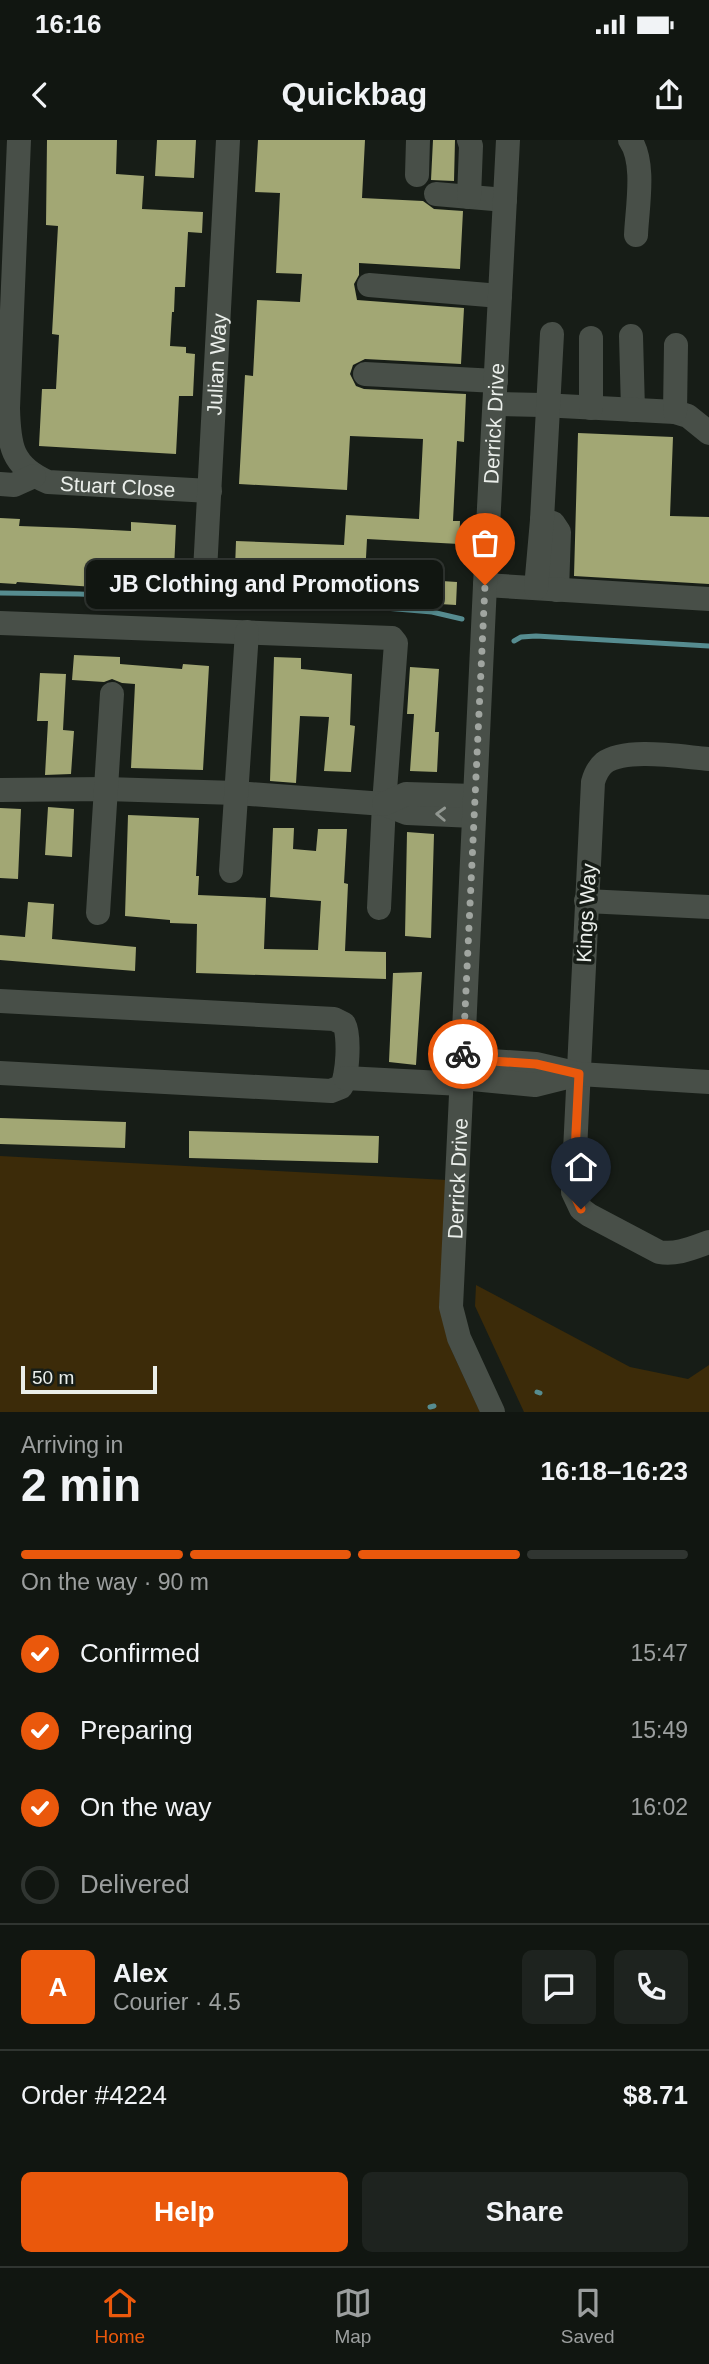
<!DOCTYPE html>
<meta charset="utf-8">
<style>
:root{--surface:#111611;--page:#1e231f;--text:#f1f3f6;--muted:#9c9f9f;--line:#303531;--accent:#ea580c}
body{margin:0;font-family:Arial,sans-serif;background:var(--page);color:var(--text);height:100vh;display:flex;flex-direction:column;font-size:26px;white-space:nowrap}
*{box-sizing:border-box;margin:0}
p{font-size:23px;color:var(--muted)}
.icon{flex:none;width:38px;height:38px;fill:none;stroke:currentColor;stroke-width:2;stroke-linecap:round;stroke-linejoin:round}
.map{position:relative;height:1272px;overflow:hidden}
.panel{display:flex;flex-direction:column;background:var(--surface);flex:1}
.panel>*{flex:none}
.scale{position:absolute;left:21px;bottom:18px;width:136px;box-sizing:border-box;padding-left:7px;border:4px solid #eaeeea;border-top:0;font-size:19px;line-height:24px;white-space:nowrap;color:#eaeeea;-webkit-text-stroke:5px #171d17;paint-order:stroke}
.pin{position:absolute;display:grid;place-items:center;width:60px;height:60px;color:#fff;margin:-72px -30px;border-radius:50% 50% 50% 0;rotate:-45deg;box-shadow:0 0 7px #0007}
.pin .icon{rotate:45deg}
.courier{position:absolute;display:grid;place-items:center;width:70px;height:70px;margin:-35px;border:5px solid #ea580c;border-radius:50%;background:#fff;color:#222;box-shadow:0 2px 9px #0007}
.bubble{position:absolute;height:49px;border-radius:10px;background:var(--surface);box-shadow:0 2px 5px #0004,0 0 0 2px var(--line);font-size:23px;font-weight:700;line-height:49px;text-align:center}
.summary em{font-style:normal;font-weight:700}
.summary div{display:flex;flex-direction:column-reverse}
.summary{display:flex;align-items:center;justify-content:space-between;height:119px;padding:0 21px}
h1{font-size:46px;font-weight:700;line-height:52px}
.bar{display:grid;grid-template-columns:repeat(4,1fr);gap:10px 7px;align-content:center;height:84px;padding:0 21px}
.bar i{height:9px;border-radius:5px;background:var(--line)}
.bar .selected{background:var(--accent)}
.bar p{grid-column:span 4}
.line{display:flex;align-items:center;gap:18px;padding:0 21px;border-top:2px solid var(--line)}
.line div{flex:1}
.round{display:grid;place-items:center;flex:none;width:74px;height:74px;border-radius:10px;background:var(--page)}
ol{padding:0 21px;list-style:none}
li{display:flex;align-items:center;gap:21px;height:77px}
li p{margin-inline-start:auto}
li .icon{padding:7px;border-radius:50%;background:var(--accent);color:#fff;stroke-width:4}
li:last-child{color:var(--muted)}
li i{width:38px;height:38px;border:4px solid var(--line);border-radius:50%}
.primary-button{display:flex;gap:14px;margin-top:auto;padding:14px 21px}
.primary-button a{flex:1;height:80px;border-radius:10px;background:var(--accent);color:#fff;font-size:28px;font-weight:700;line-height:80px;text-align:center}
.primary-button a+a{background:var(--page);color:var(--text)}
.status{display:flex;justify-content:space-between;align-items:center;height:49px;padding:0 35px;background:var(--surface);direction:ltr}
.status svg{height:19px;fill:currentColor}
header{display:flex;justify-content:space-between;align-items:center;height:91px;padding:0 21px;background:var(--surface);font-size:32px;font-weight:700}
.tabs{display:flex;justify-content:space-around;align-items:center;height:98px;border-top:2px solid var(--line);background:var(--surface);font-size:19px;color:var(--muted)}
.tabs a{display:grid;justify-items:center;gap:4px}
.tabs .selected{color:var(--accent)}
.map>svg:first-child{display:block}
</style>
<div class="status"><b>16:16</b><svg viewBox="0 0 49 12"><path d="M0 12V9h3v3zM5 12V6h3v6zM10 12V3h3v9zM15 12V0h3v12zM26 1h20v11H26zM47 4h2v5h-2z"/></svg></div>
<header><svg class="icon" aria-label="back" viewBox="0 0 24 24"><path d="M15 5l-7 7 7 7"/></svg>Quickbag<svg class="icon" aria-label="share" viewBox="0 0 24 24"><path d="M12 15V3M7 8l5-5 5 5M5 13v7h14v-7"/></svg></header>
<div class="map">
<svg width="709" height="1272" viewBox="0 0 709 1272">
<rect width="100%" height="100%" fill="#171d17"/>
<!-- green -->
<path fill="#3c2b09" d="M 0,1016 L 447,1040 L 442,1177 L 450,1207 L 480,1272 L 0,1272 Z
M 476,1145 L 630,1227 L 688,1239 L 709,1225 L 709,1272 L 524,1272 L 475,1166 Z"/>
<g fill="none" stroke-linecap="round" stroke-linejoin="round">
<!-- stream -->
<path stroke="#568c90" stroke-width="5" d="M 0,453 L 79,454 L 385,468 L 432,472 L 462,479
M 514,501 L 521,497 L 536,496 L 709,506
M 537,1252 L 540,1253
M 430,1267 L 434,1266"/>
</g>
<!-- building -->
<path fill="#a2a774" d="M 47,0 L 117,0 L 116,34 L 144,36 L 142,69 L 203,72 L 202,93 L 188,92 L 185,147 L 175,147 L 174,172 L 172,172 L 170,206 L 186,207 L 186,213 L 195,214 L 193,256 L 179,256 L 176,314 L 39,306 L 42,249 L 56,249 L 59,195 L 52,194 L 58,86 L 46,85 Z
M 157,0 L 196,0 L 194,38 L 155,36 Z
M 258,0 L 365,0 L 362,58 L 423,61 L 434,69 L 463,71 L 460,129 L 359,123 L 359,135 L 354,144 L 357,160 L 464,168 L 461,224 L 365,219 L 353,225 L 350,234 L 356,246 L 364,249 L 466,254 L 464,302 L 457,301 L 453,381 L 460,381 L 459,404 L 367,399 L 365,436 L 457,442 L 456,465 L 341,458 L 341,460 L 234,456 L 236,401 L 344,405 L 346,375 L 419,379 L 423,299 L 350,296 L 347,350 L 239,344 L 245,235 L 253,236 L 257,160 L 300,162 L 302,134 L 276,133 L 280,53 L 255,52 Z
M 433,0 L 455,0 L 454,41 L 431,40 Z
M 578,293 L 673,297 L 670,376 L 709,377 L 709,444 L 574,436 Z
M 0,378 L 20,379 L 19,386 L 74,388 L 131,391 L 131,382 L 176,385 L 173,452 L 17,442 L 16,444 L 0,443 Z
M 74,515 L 120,517 L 120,524 L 182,529 L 183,524 L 209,526 L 203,630 L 131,628 L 135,544 L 122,543 L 112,539 L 104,542 L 72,540 Z
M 274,517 L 301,518 L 301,529 L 352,534 L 350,585 L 355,586 L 351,632 L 324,631 L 329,577 L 300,576 L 296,643 L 270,641 Z
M 410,527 L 439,529 L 435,592 L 439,592 L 437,632 L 410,631 L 414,574 L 407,574 Z
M 40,533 L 66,534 L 63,590 L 74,591 L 71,634 L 45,635 L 48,581 L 37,581 Z
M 48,667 L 74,669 L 72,717 L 45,715 Z
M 0,668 L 21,669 L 18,739 L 0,738 Z
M 128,675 L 199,678 L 196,736 L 199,736 L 198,755 L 266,758 L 264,809 L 318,810 L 321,761 L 270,757 L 273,688 L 294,688 L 293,709 L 316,711 L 318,689 L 347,689 L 344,743 L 348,744 L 345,811 L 386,812 L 386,839 L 196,833 L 197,784 L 170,783 L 170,780 L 125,776 Z
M 407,692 L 434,694 L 431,798 L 405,796 Z
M 28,762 L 54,764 L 52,799 L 136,807 L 135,831 L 0,820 L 0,795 L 25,797 Z
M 422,832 L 416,925 L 389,922 L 393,833 Z
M 0,978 L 126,982 L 125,1008 L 0,1004 Z
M 189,991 L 379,996 L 378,1023 L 189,1018 Z"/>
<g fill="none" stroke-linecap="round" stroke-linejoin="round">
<!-- minor -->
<g stroke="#484f48" stroke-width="24">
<path id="s1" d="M 19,0 L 8,268 C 9,305 11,326 48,342 L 210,351"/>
<path d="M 630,0 C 646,22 637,69 636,95"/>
<path d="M 417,35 L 418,0"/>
<path d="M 436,54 L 505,60"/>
<path d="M 469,57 L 471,6 L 469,0"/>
<path d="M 369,145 L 500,156"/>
<path d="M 631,196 L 633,270"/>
<path d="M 365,234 L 496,241"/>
<path d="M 495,264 L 542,265 L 675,272 L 688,276 L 709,293"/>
<path d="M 591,268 L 591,198"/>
<path d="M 675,272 L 676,205"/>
<path d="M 0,344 L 14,345 L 34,336"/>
<path d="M 542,380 L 553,383 L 559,392 L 557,450"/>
<path d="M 485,445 L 709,459"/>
<path d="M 536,448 L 542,380 L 552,194"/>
<path id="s2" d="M 204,450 L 228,0"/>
<path d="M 0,483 L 392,498 L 396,503 L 384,664 L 379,768"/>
<path d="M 709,619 C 682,617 626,607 604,623 C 598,628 595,635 593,642 L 573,1052 L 581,1069 L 589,1075 L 659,1112 C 677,1115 692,1108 709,1102"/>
<path d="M 0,650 L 106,649 L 236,653 L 384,664 L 407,673 L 474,676"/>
<path d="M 384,664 L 406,654 L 475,656"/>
<path d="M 231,731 L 247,492"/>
<path d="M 586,761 L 709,767"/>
<path d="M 98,773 L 112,554"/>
<path d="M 0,861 L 334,879 L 344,884 C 350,895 348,937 341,947 L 331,951 L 0,933"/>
<path d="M 463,919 L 536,924 L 579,934 L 709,942"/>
<path d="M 345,938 L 462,944"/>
<path d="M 462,938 L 535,945 L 571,936"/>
<path id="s3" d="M 493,1272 L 459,1198 L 451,1167 L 485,445 L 508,0"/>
</g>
</g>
<!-- one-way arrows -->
<defs><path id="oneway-chevron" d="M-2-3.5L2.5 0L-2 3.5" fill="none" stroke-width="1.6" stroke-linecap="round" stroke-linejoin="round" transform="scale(1.75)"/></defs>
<use stroke="#919791" href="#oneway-chevron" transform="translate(441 674) rotate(-178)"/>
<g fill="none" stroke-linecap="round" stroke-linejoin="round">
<!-- done -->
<path stroke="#a0a5a0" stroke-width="7" stroke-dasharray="0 12.6" d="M 463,914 L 485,445"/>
<!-- route -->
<path stroke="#ea580c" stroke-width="9" d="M 463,914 L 463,919 L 536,924 L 579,934 L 573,1052 L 581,1069"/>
</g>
<g text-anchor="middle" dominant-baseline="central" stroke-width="7" stroke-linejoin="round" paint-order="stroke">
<!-- street labels -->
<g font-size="21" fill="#eaeeea" stroke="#171d17">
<text stroke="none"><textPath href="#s2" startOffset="226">Julian Way</textPath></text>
<text stroke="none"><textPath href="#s3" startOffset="998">Derrick Drive</textPath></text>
<text stroke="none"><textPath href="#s1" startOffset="429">Stuart Close</textPath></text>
<text transform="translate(586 773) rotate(-87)">Kings Way</text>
<text stroke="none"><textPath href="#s3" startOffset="242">Derrick Drive</textPath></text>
</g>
</g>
</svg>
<div class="scale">50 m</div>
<div class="pin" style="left:485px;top:445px;background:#ea580c"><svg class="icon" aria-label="bag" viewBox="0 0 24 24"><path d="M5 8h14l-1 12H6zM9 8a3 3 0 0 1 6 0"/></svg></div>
<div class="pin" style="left:581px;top:1069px;background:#1f2937"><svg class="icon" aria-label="home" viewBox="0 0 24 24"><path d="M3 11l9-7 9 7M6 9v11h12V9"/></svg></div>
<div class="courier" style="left:463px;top:914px"><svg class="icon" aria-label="bike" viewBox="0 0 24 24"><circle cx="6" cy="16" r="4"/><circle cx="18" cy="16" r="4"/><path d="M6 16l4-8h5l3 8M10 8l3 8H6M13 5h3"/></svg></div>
<div class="bubble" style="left:86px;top:420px;width:357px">JB Clothing and Promotions</div>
</div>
<section class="panel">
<div class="summary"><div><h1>2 min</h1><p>Arriving in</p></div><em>16:18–16:23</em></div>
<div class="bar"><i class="selected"></i><i class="selected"></i><i class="selected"></i><i></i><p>On the way · 90 m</p></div>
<ol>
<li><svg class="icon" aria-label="check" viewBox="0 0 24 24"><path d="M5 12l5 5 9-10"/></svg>Confirmed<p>15:47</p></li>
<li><svg class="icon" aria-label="check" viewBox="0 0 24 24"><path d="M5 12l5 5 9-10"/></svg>Preparing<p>15:49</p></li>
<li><svg class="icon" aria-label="check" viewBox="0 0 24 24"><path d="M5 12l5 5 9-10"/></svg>On the way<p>16:02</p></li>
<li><i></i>Delivered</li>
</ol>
<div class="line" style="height:126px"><b class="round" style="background:var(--accent);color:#fff">A</b><div><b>Alex</b><p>Courier · 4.5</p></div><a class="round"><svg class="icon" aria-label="chat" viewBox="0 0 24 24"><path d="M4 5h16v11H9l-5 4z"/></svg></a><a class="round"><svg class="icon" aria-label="phone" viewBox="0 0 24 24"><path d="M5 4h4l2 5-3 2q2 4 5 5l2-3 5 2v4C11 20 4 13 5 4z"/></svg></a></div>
<div class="line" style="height:91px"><div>Order #4224</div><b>$8.71</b></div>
<div class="primary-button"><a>Help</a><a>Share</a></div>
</section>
<nav class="tabs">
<a class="selected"><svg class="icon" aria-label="home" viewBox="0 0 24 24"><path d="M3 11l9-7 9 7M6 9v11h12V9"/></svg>Home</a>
<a><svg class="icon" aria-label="map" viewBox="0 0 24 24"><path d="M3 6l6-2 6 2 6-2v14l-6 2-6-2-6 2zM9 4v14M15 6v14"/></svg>Map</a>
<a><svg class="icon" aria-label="saved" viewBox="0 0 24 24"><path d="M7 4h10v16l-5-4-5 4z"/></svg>Saved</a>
</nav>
